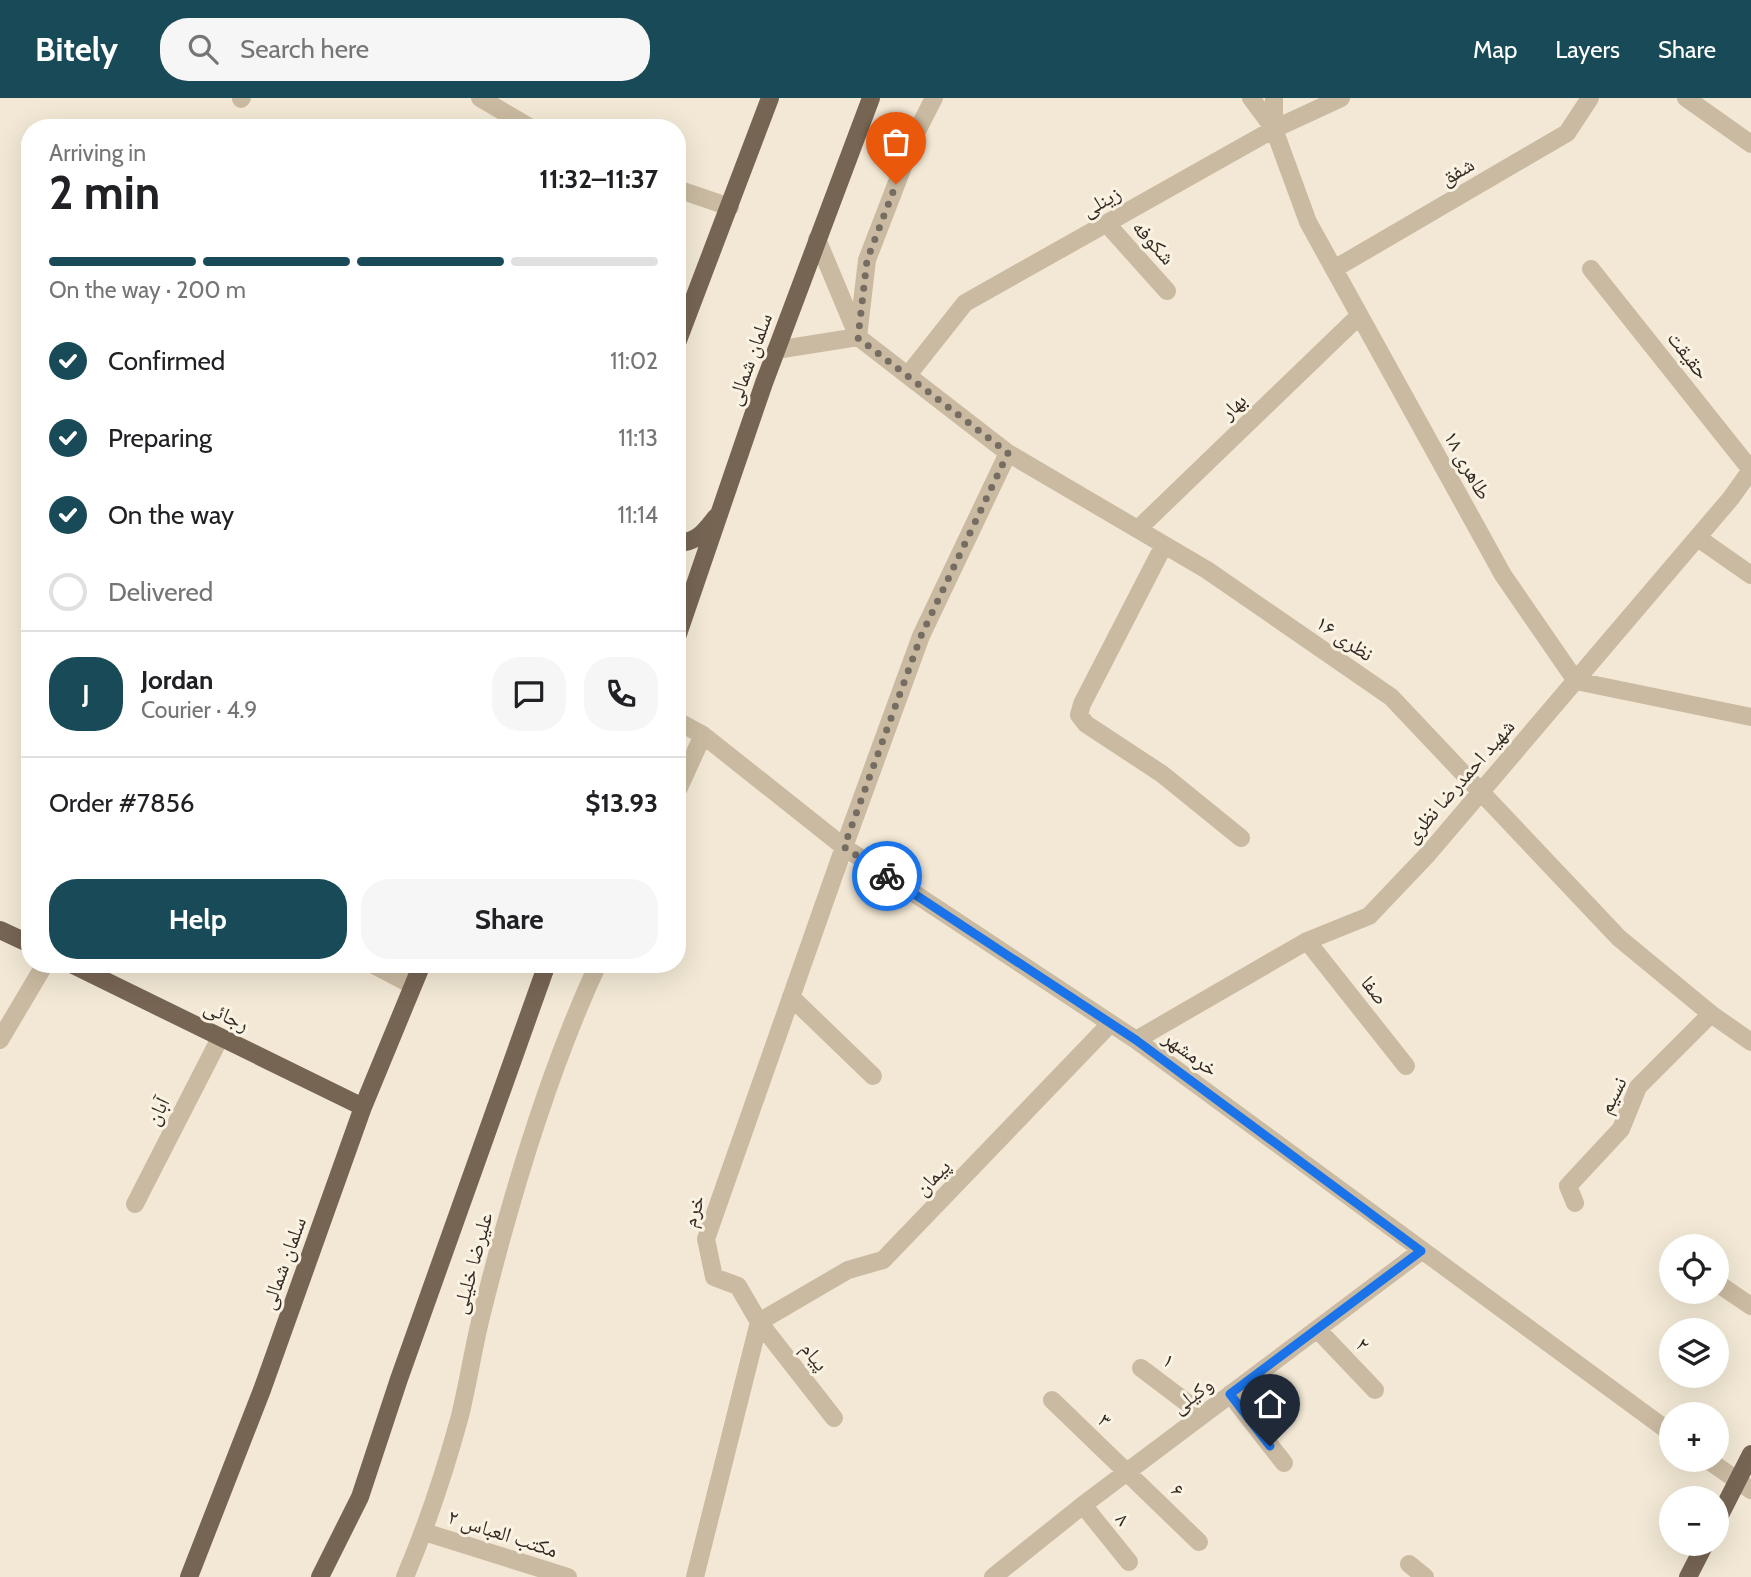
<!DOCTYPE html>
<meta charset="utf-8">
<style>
:root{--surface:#fff;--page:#f6f6f6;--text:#202124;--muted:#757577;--line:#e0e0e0;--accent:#184b57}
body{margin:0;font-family:Cabin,"Noto Naskh Arabic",sans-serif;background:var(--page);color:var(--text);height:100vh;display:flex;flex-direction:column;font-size:26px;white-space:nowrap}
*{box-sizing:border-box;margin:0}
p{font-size:23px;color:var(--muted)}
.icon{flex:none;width:38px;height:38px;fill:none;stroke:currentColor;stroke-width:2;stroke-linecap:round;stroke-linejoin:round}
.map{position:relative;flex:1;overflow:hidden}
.side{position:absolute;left:21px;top:21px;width:665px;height:854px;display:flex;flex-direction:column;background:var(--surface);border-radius:28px;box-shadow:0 7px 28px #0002}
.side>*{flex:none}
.controls{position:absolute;left:1659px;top:1136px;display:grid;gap:14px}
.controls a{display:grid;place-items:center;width:70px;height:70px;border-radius:50%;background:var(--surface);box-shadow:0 7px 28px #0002;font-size:35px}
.pin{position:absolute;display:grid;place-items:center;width:60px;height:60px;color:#fff;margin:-72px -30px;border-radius:50% 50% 50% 0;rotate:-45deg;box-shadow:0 0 7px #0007}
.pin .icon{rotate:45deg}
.courier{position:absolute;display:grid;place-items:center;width:70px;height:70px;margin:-35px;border:5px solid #1a73e8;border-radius:50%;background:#fff;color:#222;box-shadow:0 2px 9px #0007}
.overview em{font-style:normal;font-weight:800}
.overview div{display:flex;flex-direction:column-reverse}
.overview{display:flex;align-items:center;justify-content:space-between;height:119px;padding:0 28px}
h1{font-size:46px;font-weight:800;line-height:52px}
.bar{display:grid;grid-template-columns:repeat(4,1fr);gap:10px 7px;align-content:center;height:84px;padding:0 28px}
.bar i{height:9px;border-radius:5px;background:var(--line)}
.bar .active{background:var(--accent)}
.bar p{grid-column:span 4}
.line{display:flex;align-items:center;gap:18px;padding:0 28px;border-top:2px solid var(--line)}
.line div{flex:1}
.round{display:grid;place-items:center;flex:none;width:74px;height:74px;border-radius:28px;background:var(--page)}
ol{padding:0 28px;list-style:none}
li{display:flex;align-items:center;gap:21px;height:77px}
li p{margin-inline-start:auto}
li .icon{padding:7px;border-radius:50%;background:var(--accent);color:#fff;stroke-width:4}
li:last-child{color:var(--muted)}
li i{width:38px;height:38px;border:4px solid var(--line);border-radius:50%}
.primary-button{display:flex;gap:14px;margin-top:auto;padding:14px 28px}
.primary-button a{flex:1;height:80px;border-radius:28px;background:var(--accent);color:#fff;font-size:28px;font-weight:800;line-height:80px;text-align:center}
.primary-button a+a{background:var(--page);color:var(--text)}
header{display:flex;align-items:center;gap:42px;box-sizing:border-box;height:98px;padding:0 35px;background:var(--accent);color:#fff}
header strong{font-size:33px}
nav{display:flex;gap:38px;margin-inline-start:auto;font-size:24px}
.search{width:490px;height:63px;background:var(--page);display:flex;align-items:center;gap:18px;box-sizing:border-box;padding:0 24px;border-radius:28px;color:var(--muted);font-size:26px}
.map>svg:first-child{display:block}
</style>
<header>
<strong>Bitely</strong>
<div class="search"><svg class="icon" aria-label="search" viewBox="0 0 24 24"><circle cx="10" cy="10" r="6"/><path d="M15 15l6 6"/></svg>Search here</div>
<nav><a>Map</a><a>Layers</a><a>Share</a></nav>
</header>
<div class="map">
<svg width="1751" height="1479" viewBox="0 0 1751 1479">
<rect width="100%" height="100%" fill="#f2e8d5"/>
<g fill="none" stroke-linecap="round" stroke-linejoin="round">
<!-- minor -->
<path stroke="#cabaa1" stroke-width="18" d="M 480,0 L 531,30
M 934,0 L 916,35 L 867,162 L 858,239 L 1008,355 L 1207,472 L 1391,599 L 1619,840 L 1711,916 L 1751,944
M 1251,0 L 1274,31
M 1274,0 L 1274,31 L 1308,124 L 1503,477 L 1576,583 L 1751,619
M 1686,0 L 1751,46
M 241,1 L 242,0
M 677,91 L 730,109
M 1107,126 L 1167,193
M 1334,171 L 1567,35 L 1590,0
M 1591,171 L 1751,372
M 776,252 L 858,239 L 817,141
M 908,277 L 965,205 L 1274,31 L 1341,0
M 1138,431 L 1359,218
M 1698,440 L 1751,477
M 1164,447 L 1082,606 L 1079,617 L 1086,626 L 1162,676 L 1241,740
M 677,623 L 703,637 L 844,749 L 1136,942 L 1671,1335
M 677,694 L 703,637
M 1307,843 L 1406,968
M 372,866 L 412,887
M 791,899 L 873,978
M 0,942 L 45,866
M 1136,942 L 1307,843 L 1369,818 L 1428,756 L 1731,400 L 1751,372
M 1575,1105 L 1568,1088 L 1621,1031 L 1638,989 L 1711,916
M 135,1106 L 220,940
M 1717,1185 L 1751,1208
M 1317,1231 L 1375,1292
M 1141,1270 L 1203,1317
M 1230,1296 L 1284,1365
M 1052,1302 L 1199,1444
M 834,1320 L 759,1224 L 848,1172 L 883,1162 L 1110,926
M 1708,1362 L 1751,1392
M 1083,1407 L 1129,1464
M 424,1434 L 568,1479
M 1409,1466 L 1425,1479
M 405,1479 C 427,1427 445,1373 460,1318 C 468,1285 473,1252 481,1219 C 510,1102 547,976 598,866
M 695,1479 L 759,1224 L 738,1188 L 714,1179 L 706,1141 L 844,749 L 921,538 L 1008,355
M 993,1479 L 1083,1407 L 1421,1153"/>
<!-- major -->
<path stroke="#776554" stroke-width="18" d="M 677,245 L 770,0
M 677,445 C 698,444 704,434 716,419
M 677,539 L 764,285 L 871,0
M 0,832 L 30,846
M 71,866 L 363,1009
M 1717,1423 L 1751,1356
M 189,1479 L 262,1292 L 363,1009 L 422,866
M 320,1479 L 360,1399 L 399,1281 L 547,866
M 1688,1479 L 1705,1446"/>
</g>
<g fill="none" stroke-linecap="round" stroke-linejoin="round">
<!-- done -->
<path stroke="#766d62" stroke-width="7" stroke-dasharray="0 12.6" d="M 887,778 L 844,749 L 921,538 L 1008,355 L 858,240 L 867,162 L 896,86"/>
<!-- route -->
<path stroke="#1a73e8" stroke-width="9" d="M 887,778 L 1136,942 L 1421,1153 L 1230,1296 L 1270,1348"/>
</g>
<g text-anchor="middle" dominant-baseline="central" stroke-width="6" stroke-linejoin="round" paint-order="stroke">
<!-- street labels -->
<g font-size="21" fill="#342b24" stroke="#faf2e2">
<text transform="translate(1457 73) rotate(-30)">شفق</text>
<text transform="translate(1101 103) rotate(-29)">زینلی</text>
<text transform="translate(1154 144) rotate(48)">شکوفه</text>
<text transform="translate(1689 257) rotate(52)">حقیقت</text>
<text transform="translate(749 261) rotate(-70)">سلمان شمالی</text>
<text transform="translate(1233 308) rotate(-44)">بهار</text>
<text transform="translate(1468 367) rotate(61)">طاهری ۱۸</text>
<text transform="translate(1345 540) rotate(34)">نظری ۱۶</text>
<text transform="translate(1459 683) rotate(-49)">شهید احمدرضا نظری</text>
<text transform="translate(1375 892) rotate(52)">صفا</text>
<text transform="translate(227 917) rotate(26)">رجائی</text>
<text transform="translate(1191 955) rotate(36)">خرمشهر</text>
<text transform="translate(1612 997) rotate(-63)">نسیم</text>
<text transform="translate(157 1013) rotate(-63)">آبان</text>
<text transform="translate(932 1079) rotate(-46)">پیمان</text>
<text transform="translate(693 1113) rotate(-72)">خرم</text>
<text transform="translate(283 1165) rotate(-70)">سلمان شمالی</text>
<text transform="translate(472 1165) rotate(-75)">علیرضا خلیلی</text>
<text transform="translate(1363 1246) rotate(47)">۲</text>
<text transform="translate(815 1258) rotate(52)">پیام</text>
<text transform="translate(1169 1262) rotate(38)">۱</text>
<text transform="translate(1192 1297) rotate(-37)">وکیلی</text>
<text transform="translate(1105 1322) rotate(44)">۳</text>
<text transform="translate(1178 1392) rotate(44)">۶</text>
<text transform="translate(1123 1421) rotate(51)">۸</text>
<text transform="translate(503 1435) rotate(18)">مکتب العباس ۲</text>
</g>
</g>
</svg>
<div class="controls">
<a><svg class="icon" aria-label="locate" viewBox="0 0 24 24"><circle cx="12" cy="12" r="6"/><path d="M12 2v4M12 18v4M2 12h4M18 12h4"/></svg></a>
<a><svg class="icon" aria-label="layers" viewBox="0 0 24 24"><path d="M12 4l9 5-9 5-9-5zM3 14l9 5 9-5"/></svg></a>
<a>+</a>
<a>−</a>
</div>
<div class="pin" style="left:896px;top:86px;background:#ea580c"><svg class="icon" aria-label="bag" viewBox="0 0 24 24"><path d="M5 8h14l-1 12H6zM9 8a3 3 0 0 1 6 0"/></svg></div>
<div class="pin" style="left:1270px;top:1348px;background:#1f2937"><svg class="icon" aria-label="home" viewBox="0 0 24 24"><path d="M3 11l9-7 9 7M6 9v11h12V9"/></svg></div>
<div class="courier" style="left:887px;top:778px"><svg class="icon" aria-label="bike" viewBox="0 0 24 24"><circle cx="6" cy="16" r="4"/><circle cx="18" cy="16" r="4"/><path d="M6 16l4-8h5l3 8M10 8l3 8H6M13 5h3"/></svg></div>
<section class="side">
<div class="overview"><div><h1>2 min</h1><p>Arriving in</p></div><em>11:32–11:37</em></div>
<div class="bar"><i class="active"></i><i class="active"></i><i class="active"></i><i></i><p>On the way · 200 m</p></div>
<ol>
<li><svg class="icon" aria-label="check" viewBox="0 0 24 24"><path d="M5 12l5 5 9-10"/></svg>Confirmed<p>11:02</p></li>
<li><svg class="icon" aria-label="check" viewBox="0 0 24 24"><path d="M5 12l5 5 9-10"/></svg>Preparing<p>11:13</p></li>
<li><svg class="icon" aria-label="check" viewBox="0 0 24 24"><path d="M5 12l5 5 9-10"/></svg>On the way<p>11:14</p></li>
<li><i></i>Delivered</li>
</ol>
<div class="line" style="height:126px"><b class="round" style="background:var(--accent);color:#fff">J</b><div><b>Jordan</b><p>Courier · 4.9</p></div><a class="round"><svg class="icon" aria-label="chat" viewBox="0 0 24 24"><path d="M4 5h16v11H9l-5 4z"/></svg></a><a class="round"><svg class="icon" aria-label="phone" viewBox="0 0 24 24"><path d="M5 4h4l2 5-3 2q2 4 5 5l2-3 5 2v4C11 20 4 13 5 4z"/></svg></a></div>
<div class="line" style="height:91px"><div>Order #7856</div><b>$13.93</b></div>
<div class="primary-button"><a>Help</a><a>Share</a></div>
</section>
</div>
